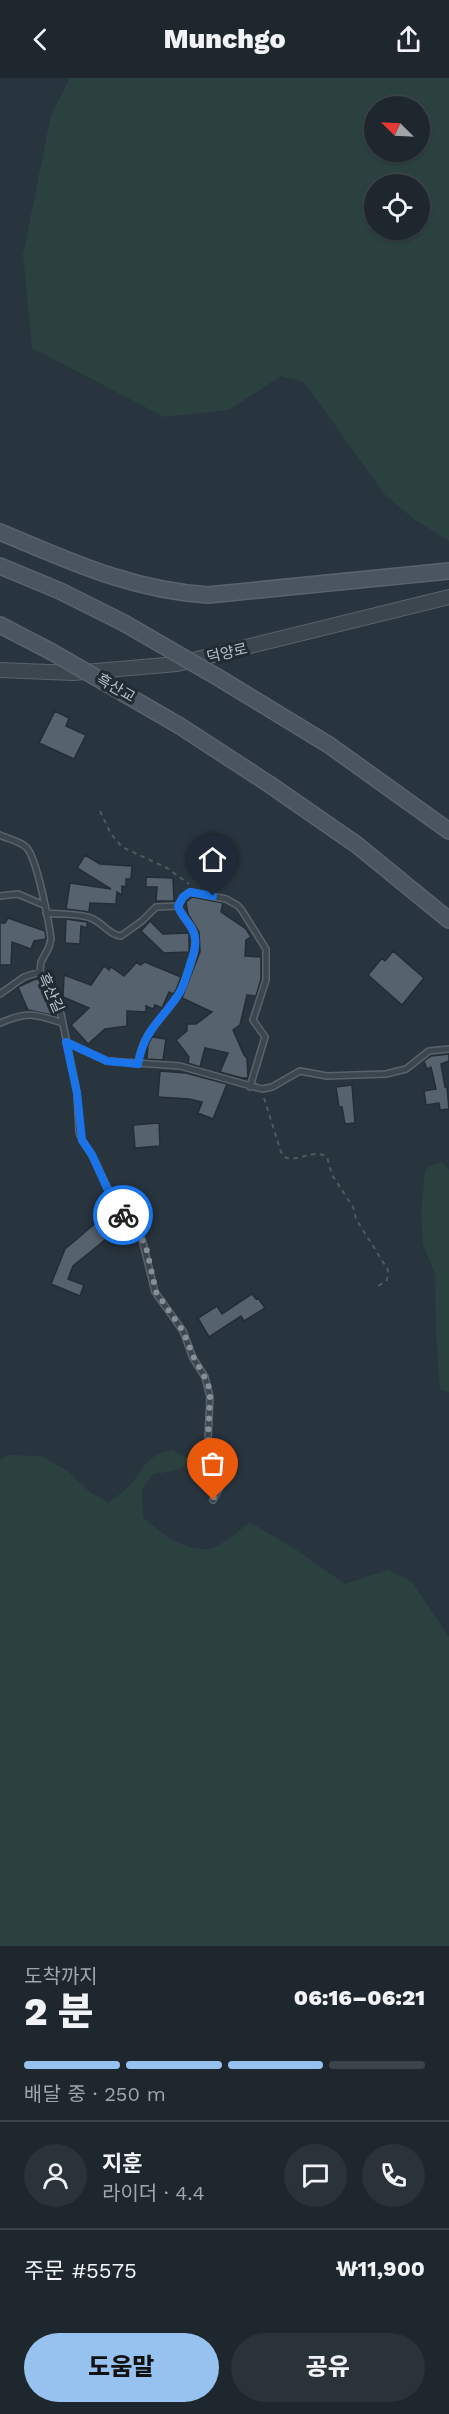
<!DOCTYPE html>
<html lang="ko">
<meta charset="utf-8">
<style>
:root{--surface:#1e272e;--page:#2b333a;--text:#f1f3f6;--muted:#a1a5aa;--line:#3c444a;--accent:#97c2ef}
body{margin:0;font-family:"Work Sans","Noto Sans KR",sans-serif;background:var(--page);color:var(--text);height:100vh;display:flex;flex-direction:column;font-size:22px;white-space:nowrap}
*{box-sizing:border-box;margin:0}
p{font-size:20px;color:var(--muted)}
.icon{flex:none;width:33px;height:33px;fill:none;stroke:currentColor;stroke-width:2;stroke-linecap:round;stroke-linejoin:round}
.map{position:relative;height:1868px;overflow:hidden}
.side{display:flex;flex-direction:column;background:var(--surface);flex:1}
.side>*{flex:none}
.needle{width:39px;rotate:294deg}
.tools{position:absolute;left:364px;top:18px;display:grid;gap:12px}
.tools a{display:grid;place-items:center;width:66px;height:66px;border-radius:50%;background:var(--surface);box-shadow:0 2px 4px #0004,0 0 0 2px var(--line);font-size:30px}
.pin{position:absolute;display:grid;place-items:center;width:51px;height:51px;color:#fff;margin:-62px -26px;border-radius:50% 50% 50% 0;rotate:-45deg;box-shadow:0 0 6px #0007}
.pin .icon{rotate:45deg}
.courier{position:absolute;display:grid;place-items:center;width:60px;height:60px;margin:-30px;border:4px solid #1a73e8;border-radius:50%;background:#fff;color:#222;box-shadow:0 2px 8px #0007}
.overview em{font-style:normal;font-weight:800}
.overview div{display:flex;flex-direction:column-reverse}
.overview{display:flex;align-items:center;justify-content:space-between;height:102px;padding:0 24px}
h1{font-size:39px;font-weight:800;line-height:45px}
.bar{display:grid;grid-template-columns:repeat(4,1fr);gap:9px 6px;align-content:center;height:72px;padding:0 24px}
.bar i{height:8px;border-radius:4px;background:var(--line)}
.bar .selected{background:var(--accent)}
.bar p{grid-column:span 4}
.line{display:flex;align-items:center;gap:15px;padding:0 24px;border-top:2px solid var(--line)}
.line div{flex:1}
.round{display:grid;place-items:center;flex:none;width:63px;height:63px;border-radius:32px;background:var(--page)}
.primary-button{display:flex;gap:12px;margin-top:auto;padding:12px 24px}
.primary-button a{flex:1;height:69px;border-radius:36px;background:var(--accent);color:#111;font-size:24px;font-weight:800;line-height:69px;text-align:center}
.primary-button a+a{background:var(--page);color:var(--text)}
header{display:flex;justify-content:space-between;align-items:center;height:78px;padding:0 24px;background:var(--surface);font-size:27px;font-weight:800}
.map>svg:first-child{display:block}
</style>
<header><svg class="icon" aria-label="back" viewBox="0 0 24 24"><path d="M15 5l-7 7 7 7"/></svg>Munchgo<svg class="icon" aria-label="share" viewBox="0 0 24 24"><path d="M12 15V3M7 8l5-5 5 5M5 13v7h14v-7"/></svg></header>
<div class="map">
<svg width="449" height="1868" viewBox="0 0 449 1868">
<rect width="100%" height="100%" fill="#28343e"/>
<!-- green -->
<path fill="#2b4140" fill-rule="evenodd" d="M 70,0 L 449,0 L 449,463 L 415,442 L 385,417 L 304,304 L 281,298 L 229,332 L 164,339 L 32,270 L 23,177 L 51,37 ZM 375,28 L 420,28 L 420,74 L 375,74 ZM 375,106 L 420,106 L 420,152 L 375,152 Z
M 442,1084 L 449,1092 L 449,1314 L 440,1312 L 436,1258 L 435,1197 L 423,1166 L 421,1137 L 425,1092 L 431,1087 Z
M 172,1372 L 190,1381 C 183,1394 166,1394 153,1396 L 142,1411 L 143,1439 C 160,1454 181,1472 206,1471 C 219,1471 240,1452 250,1444 L 295,1471 L 345,1506 L 388,1492 L 412,1504 L 449,1559 L 449,1868 L 0,1868 L 0,1382 L 8,1377 L 41,1378 L 66,1392 L 90,1414 L 108,1425 C 115,1419 124,1414 130,1407 C 147,1388 144,1378 172,1372 Z"/>
<!-- building -->
<path fill="#56626e" stroke="#232d36" stroke-width="1.5" d="M 55,633 L 69,640 L 66,648 L 86,657 L 74,681 L 39,665 Z
M 85,777 L 100,786 L 132,788 L 131,801 L 126,801 L 126,809 L 122,808 L 122,817 L 117,814 L 116,826 L 90,825 L 89,834 L 66,831 L 70,805 L 111,811 L 77,790 Z
M 146,799 L 173,800 L 174,823 L 156,823 L 157,809 L 146,809 Z
M 192,819 L 223,825 L 221,834 L 246,851 L 251,859 L 246,862 L 245,878 L 261,879 L 261,901 L 256,918 L 247,917 L 240,947 L 233,952 L 244,977 L 247,980 L 248,1000 L 242,1000 L 220,994 L 228,975 L 205,970 L 200,989 L 188,985 L 189,979 L 176,962 L 187,953 L 187,946 L 196,946 L 212,934 L 182,920 L 200,874 L 199,854 L 188,836 L 186,824 Z
M 8,840 L 45,853 L 46,861 L 34,863 L 31,871 L 12,864 L 11,887 L 0,887 L 0,845 L 5,845 Z
M 66,841 L 87,844 L 87,850 L 81,848 L 80,866 L 65,865 Z
M 150,843 L 163,856 L 189,855 L 189,874 L 164,875 L 141,853 Z
M 393,873 L 424,900 L 402,927 L 368,897 L 382,880 L 385,883 Z
M 137,884 L 140,887 L 145,884 L 181,899 L 176,912 L 173,916 L 169,914 L 162,930 L 155,927 L 153,931 L 146,928 L 146,934 L 127,933 L 127,948 L 105,951 L 88,966 L 71,947 L 89,930 L 63,919 L 64,897 L 91,907 L 104,888 L 109,892 L 111,889 L 124,898 Z
M 52,892 L 55,913 L 46,894 Z
M 38,900 L 56,937 L 56,938 L 28,932 L 18,909 Z
M 152,959 L 166,961 L 163,982 L 147,981 L 148,967 Z
M 449,976 L 449,983 L 441,986 L 445,1009 L 447,1009 L 449,1031 L 440,1032 L 439,1025 L 426,1027 L 424,1013 L 436,1011 L 431,989 L 427,991 L 424,983 L 431,978 Z
M 160,993 L 186,995 L 227,1006 L 213,1041 L 198,1035 L 202,1024 L 189,1021 L 158,1019 Z
M 352,1007 L 355,1045 L 345,1046 L 342,1029 L 339,1029 L 336,1009 Z
M 159,1045 L 160,1068 L 135,1070 L 133,1047 Z
M 104,1138 L 116,1153 L 73,1188 L 68,1201 L 84,1207 L 80,1218 L 51,1206 L 65,1171 Z
M 252,1216 L 256,1221 L 258,1220 L 265,1230 L 244,1243 L 241,1238 L 209,1259 L 198,1240 L 217,1228 L 222,1236 Z"/>
<g fill="none" stroke-linecap="round" stroke-linejoin="round">
<!-- service casing -->
<g stroke="#5a636c" stroke-width="8">
<path id="service" d="M 0,757 C 8,761 19,763 26,769 C 37,779 49,845 51,861 L 49,869 L 41,884 L 40,894 L 61,936 L 77,1015 L 79,1054 L 82,1062 L 92,1077 L 117,1130 L 132,1145 L 142,1161 L 155,1214 L 183,1253 L 193,1280 L 205,1299 L 210,1319 L 208,1361 L 226,1398 L 213,1422
M 0,818 L 18,816 L 44,827
M 46,835 C 61,837 80,835 93,841 C 104,846 109,857 121,858 L 142,843 L 156,829 L 178,828 L 183,819 L 190,814 L 226,821 L 237,827 L 241,831 L 266,871 L 266,902 L 253,942 L 265,959 L 250,1009
M 0,916 L 24,899 L 40,894
M 0,945 C 29,933 34,936 63,945
M 66,964 L 107,983 L 180,988 L 262,1011 L 272,1009 L 300,993 L 327,998 L 386,996 L 406,991 L 429,973 L 449,971
M 138,986 C 143,951 164,941 180,914 C 184,906 187,896 190,888 C 193,879 196,870 195,860 C 194,846 182,841 178,828"/>
</g>
<!-- tertiary casing -->
<g stroke="#5a636c" stroke-width="16">
<path id="tertiary" d="M 0,592 L 73,595 L 177,586 L 449,519"/>
</g>
<!-- secondary casing -->
<g stroke="#5a636c" stroke-width="18">
<path id="secondary" d="M 0,454 C 70,483 130,512 208,517 L 449,493
M 0,488 L 60,513 L 124,545
M 0,547 L 52,574
M 219,600 L 329,667 L 449,753
M 180,648 L 269,706 L 357,767 L 449,842"/>
</g>
<!-- path -->
<path stroke="#4a5d5e" stroke-width="2" stroke-dasharray="4.5 4.5" stroke-linecap="butt" d="M 100,733 L 111,756 L 122,769 L 167,790 L 189,806
M 264,1020 L 281,1074 L 284,1079 C 299,1085 313,1070 327,1079 L 332,1097 L 353,1129 L 356,1141 L 388,1192 L 387,1202 L 377,1209"/>
<!-- service -->
<use href="#service" stroke="#3c464e" stroke-width="5"/>
<!-- tertiary -->
<use href="#tertiary" stroke="#3c464e" stroke-width="14"/>
<!-- secondary -->
<use href="#secondary" stroke="#4a5561" stroke-width="15"/>
<!-- secondary-bridge casing -->
<g stroke="#5a636c" stroke-width="18" stroke-linecap="butt">
<path id="secondary-bridge" d="M 124,545 L 219,600
M 52,574 L 180,648"/>
</g>
<!-- secondary-bridge -->
<use href="#secondary-bridge" stroke="#4a5561" stroke-width="15"/>
</g>
<g fill="none" stroke-linecap="round" stroke-linejoin="round">
<!-- done -->
<path stroke="#868f98" stroke-width="6" stroke-dasharray="0 10.8" d="M 123,1137 L 132,1145 L 142,1161 L 147,1173 L 156,1214 L 183,1253 L 194,1280 L 208,1305 L 210,1319 L 208,1361 L 226,1398 L 216,1413 L 213,1422"/>
<!-- route -->
<path stroke="#1a73e8" stroke-width="8" d="M 123,1137 L 111,1119 L 92,1077 L 82,1062 L 77,1015 L 66,964 L 107,983 L 138,986 C 144,951 163,941 180,914 C 185,905 188,893 191,883 C 194,876 196,868 195,860 C 193,846 182,841 178,828 L 183,819 L 190,814 L 213,818"/>
</g>
<g text-anchor="middle" dominant-baseline="central" stroke-width="6" stroke-linejoin="round" paint-order="stroke">
<!-- street labels -->
<g font-size="15" fill="#b8c0c9" stroke="#212b34">
<text transform="translate(227 575) rotate(-13)">덕양로</text>
<text transform="translate(116 610) rotate(30)">흑산교</text>
<text transform="translate(51 915) rotate(66)">흑산길</text>
</g>
</g>
</svg>
<div class="tools">
<a><svg class="needle" viewBox="-14 -14 28 28"><path d="M0-13l5 13h-10z" fill="#e53935"/><path d="M0 13l5-13h-10z" fill="#a1a5aa"/></svg></a>
<a><svg class="icon" aria-label="locate" viewBox="0 0 24 24"><circle cx="12" cy="12" r="6"/><path d="M12 2v4M12 18v4M2 12h4M18 12h4"/></svg></a>
</div>
<div class="pin" style="left:213px;top:1422px;background:#ea580c"><svg class="icon" aria-label="bag" viewBox="0 0 24 24"><path d="M5 8h14l-1 12H6zM9 8a3 3 0 0 1 6 0"/></svg></div>
<div class="pin" style="left:213px;top:818px;background:#1f2937"><svg class="icon" aria-label="home" viewBox="0 0 24 24"><path d="M3 11l9-7 9 7M6 9v11h12V9"/></svg></div>
<div class="courier" style="left:123px;top:1137px"><svg class="icon" aria-label="bike" viewBox="0 0 24 24"><circle cx="6" cy="16" r="4"/><circle cx="18" cy="16" r="4"/><path d="M6 16l4-8h5l3 8M10 8l3 8H6M13 5h3"/></svg></div>
</div>
<section class="side">
<div class="overview"><div><h1>2 분</h1><p>도착까지</p></div><em>06:16–06:21</em></div>
<div class="bar"><i class="selected"></i><i class="selected"></i><i class="selected"></i><i></i><p>배달 중 · 250 m</p></div>
<div class="line" style="height:108px"><a class="round"><svg class="icon" aria-label="person" viewBox="0 0 24 24"><circle cx="12" cy="8" r="4"/><path d="M4 21q1-7 8-7t8 7"/></svg></a><div><b>지훈</b><p>라이더 · 4.4</p></div><a class="round"><svg class="icon" aria-label="chat" viewBox="0 0 24 24"><path d="M4 5h16v11H9l-5 4z"/></svg></a><a class="round"><svg class="icon" aria-label="phone" viewBox="0 0 24 24"><path d="M5 4h4l2 5-3 2q2 4 5 5l2-3 5 2v4C11 20 4 13 5 4z"/></svg></a></div>
<div class="line" style="height:78px"><div>주문 #5575</div><b>₩11,900</b></div>
<div class="primary-button"><a>도움말</a><a>공유</a></div>
</section>
